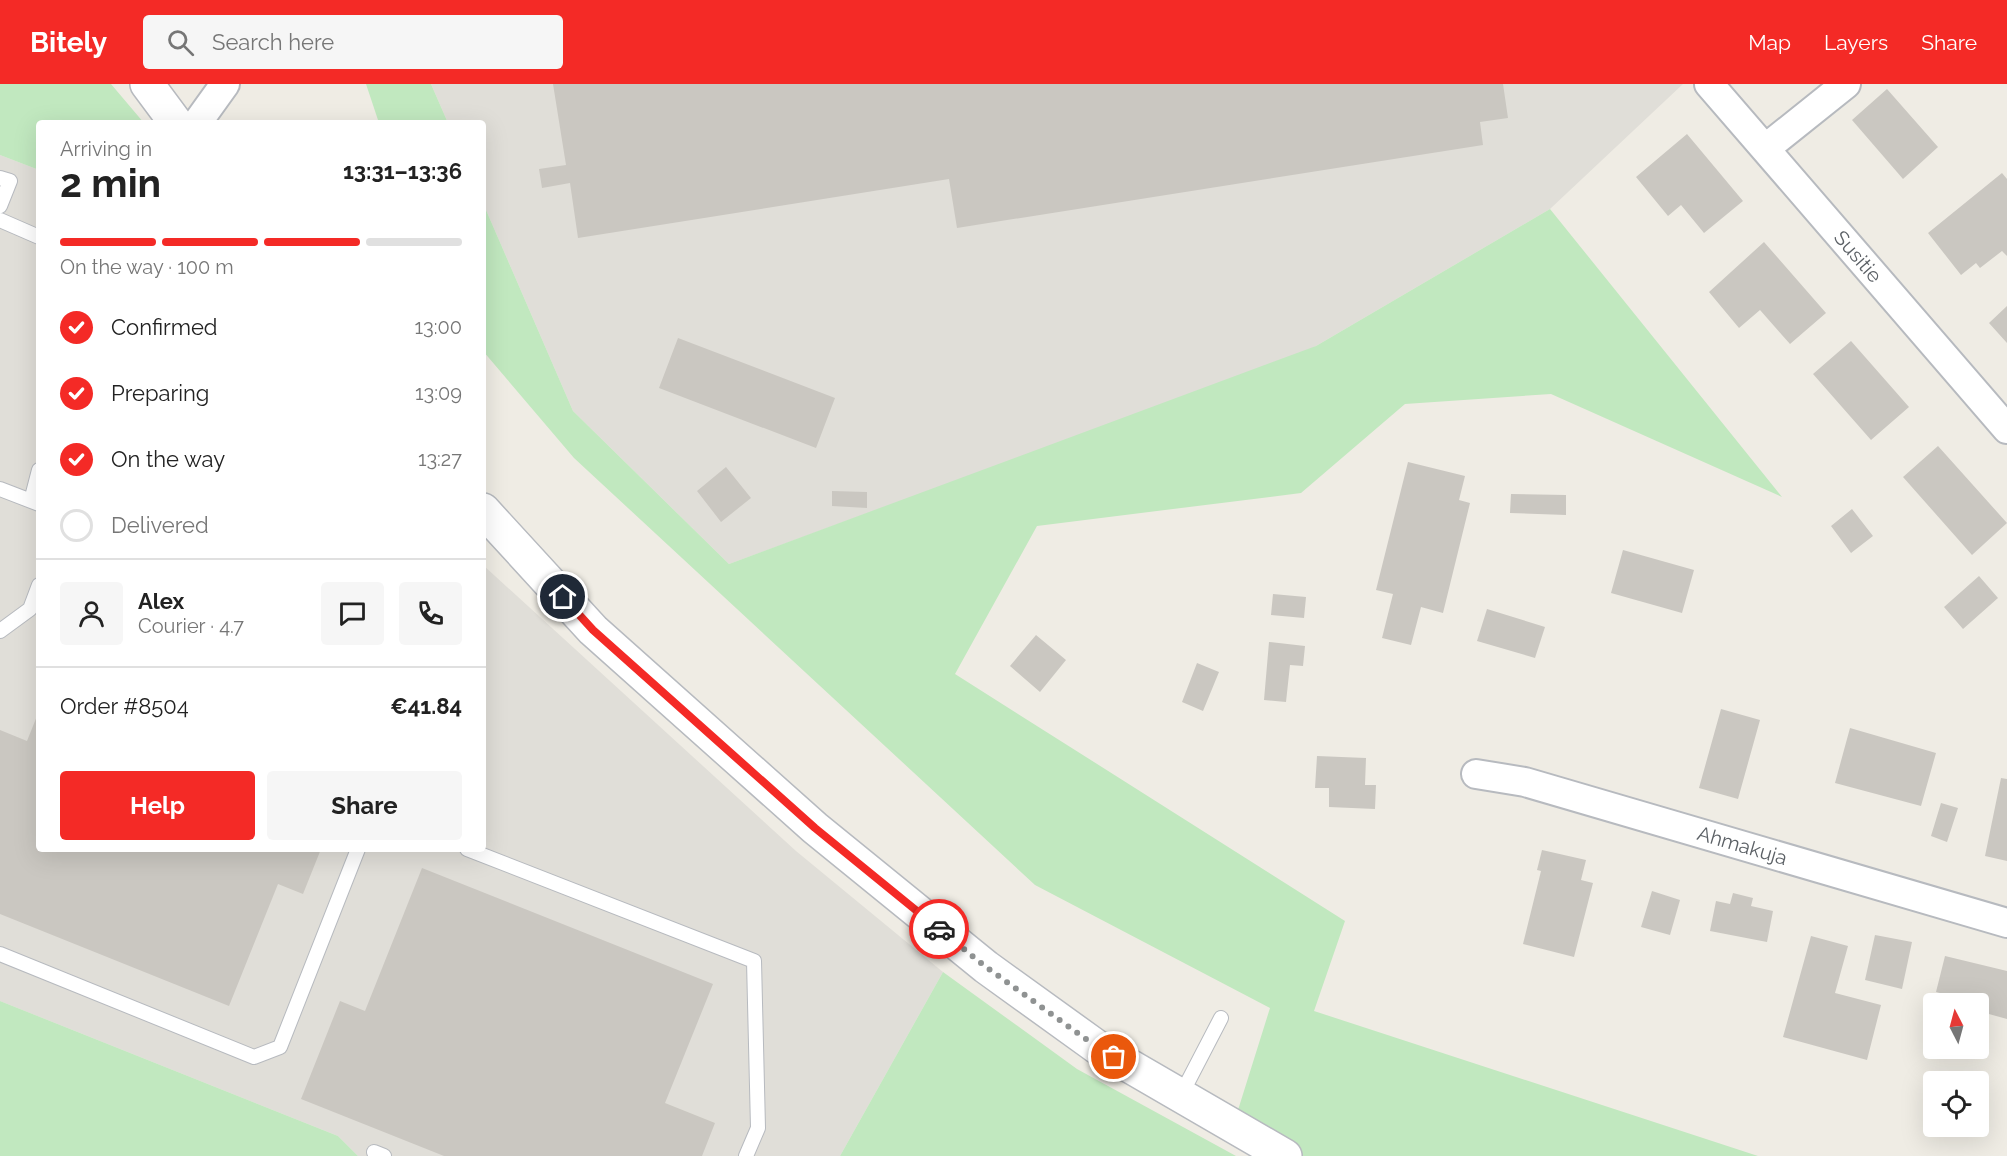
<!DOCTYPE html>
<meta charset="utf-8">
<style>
:root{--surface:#fff;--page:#f6f6f6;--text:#222;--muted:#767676;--line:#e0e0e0;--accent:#f42a26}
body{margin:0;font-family:Raleway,sans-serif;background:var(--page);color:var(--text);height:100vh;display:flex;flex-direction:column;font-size:22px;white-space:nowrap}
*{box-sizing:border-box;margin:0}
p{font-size:20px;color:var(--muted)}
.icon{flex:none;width:33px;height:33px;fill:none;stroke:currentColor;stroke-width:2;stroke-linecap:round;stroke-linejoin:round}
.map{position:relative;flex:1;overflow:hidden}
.side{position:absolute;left:36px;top:36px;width:450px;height:732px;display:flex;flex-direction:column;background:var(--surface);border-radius:6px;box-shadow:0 6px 24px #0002}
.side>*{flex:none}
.needle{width:39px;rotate:354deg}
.tools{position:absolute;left:1923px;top:909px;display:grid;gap:12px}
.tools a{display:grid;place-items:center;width:66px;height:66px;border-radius:6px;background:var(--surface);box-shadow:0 6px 24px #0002;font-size:30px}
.pin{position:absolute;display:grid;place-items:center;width:51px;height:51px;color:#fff;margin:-26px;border:3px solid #fff;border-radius:50%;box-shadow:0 2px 6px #0007}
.courier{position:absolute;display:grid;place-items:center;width:60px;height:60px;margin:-30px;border:4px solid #f42a26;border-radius:50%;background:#fff;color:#222;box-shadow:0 2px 8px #0007}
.head em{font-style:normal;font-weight:700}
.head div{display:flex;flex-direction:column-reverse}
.head{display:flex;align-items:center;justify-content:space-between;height:102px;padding:0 24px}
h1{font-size:39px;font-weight:700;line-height:45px}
.bar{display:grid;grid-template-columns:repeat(4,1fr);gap:9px 6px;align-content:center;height:72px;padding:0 24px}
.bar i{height:8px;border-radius:4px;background:var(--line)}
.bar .current{background:var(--accent)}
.bar p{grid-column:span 4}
.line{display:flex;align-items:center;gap:15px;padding:0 24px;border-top:2px solid var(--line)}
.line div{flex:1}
.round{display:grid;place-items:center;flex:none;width:63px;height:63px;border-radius:6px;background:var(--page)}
ol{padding:0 24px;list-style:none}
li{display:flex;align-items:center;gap:18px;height:66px}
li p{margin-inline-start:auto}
li .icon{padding:6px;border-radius:50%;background:var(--accent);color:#fff;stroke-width:4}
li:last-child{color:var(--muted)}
li i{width:33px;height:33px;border:3px solid var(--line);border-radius:50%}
.primary-button{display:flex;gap:12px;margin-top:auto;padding:12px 24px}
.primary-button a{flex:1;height:69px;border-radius:6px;background:var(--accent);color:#fff;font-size:24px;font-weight:700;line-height:69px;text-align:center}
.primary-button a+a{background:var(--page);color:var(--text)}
header{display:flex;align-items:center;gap:36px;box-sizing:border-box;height:84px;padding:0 30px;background:var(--accent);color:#fff}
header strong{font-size:28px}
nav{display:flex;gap:33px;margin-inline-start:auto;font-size:21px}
.search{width:420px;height:54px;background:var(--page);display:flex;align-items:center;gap:15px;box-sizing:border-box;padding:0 21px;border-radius:6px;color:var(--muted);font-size:22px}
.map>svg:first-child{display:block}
</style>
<header>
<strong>Bitely</strong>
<div class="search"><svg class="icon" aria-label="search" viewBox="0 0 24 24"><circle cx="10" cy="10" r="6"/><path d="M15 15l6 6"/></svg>Search here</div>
<nav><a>Map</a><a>Layers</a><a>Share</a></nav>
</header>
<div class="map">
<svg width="2007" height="1072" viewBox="0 0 2007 1072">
<rect width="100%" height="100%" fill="#efece4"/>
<!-- industrial -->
<path fill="#e0ded8" d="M 431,0 L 1683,0 L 1550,125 L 1304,269 L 729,480 L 573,327 L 483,119 L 483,39 L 448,39 Z
M 0,71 L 39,86 L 39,765 L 483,765 L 483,481 L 796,767 L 943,888 L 840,1072 L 358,1072 L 338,1052 L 0,917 Z"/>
<!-- green -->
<path fill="#c1e8bf" d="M 0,0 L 111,0 L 144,39 L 39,39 L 39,86 L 0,71 Z
M 366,0 L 431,0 L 448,39 L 379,39 Z
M 483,119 L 573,327 L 729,480 L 1316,262 L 1550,125 L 1782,413 L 1551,310 L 1405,320 L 1301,409 L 1037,442 L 955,590 L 1345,837 L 1314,927 L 1758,1072 L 1285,1072 L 1233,1042 L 1270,924 L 1035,801 L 574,374 L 483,267 Z
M 943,888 L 1077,985 L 1236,1072 L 840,1072 Z
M 0,917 L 338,1052 L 358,1072 L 0,1072 Z"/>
<!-- building -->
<path fill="#cac7c1" d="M 553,0 L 1503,0 L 1508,34 L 1480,38 L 1483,61 L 957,144 L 949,95 L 578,154 L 570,99 L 542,104 L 539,85 L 566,81 Z
M 1887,5 L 1938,63 L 1903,95 L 1852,36 Z
M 1687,50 L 1743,117 L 1704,149 L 1681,121 L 1668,132 L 1636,93 Z
M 2002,89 L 2007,95 L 2007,172 L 2002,167 L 1980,184 L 1976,179 L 1961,191 L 1928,149 Z
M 1764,158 L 1826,229 L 1790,260 L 1760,226 L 1739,244 L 1709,208 Z
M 2007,222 L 2007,259 L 1989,239 Z
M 678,254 L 835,314 L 816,364 L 659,304 Z
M 1851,257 L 1909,323 L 1871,356 L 1813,290 Z
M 1938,362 L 2007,439 L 1972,471 L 1903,393 Z
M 1408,378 L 1465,392 L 1459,416 L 1470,419 L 1443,529 L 1421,523 L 1411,561 L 1382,554 L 1393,510 L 1376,506 Z
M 726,383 L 751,414 L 721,438 L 697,407 Z
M 832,407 L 867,408 L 867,424 L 832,422 Z
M 1511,410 L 1566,411 L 1566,431 L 1510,429 Z
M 1852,425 L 1873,452 L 1851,469 L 1831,442 Z
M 1623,466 L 1694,486 L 1682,529 L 1611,509 Z
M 1979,492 L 1998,514 L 1963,545 L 1944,523 Z
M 1273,510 L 1306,513 L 1304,534 L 1271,531 Z
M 1487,525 L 1545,543 L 1535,574 L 1477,557 Z
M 1036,551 L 1066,576 L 1040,608 L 1010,582 Z
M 1269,558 L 1305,562 L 1303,582 L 1290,581 L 1286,618 L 1264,616 Z
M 1197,579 L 1219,588 L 1203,627 L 1182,618 Z
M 1721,625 L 1760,636 L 1738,715 L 1699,704 Z
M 39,627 L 39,765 L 321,765 L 303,810 L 278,800 L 229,922 L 0,830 L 0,646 L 27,657 Z
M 1850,644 L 1936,669 L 1921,722 L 1835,699 Z
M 1317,672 L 1366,674 L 1365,701 L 1376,701 L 1375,725 L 1329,723 L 1329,704 L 1315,704 Z
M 2001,694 L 2007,695 L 2007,777 L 1985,772 Z
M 1941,719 L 1958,724 L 1947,758 L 1931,752 Z
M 1542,766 L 1586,776 L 1581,796 L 1593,799 L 1574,873 L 1523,860 L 1541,787 L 1537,786 Z
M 422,784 L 713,900 L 665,1019 L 715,1039 L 702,1072 L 444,1072 L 301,1015 L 340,917 L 365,927 Z
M 1652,807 L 1680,816 L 1670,851 L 1641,843 Z
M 1733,809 L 1753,814 L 1751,822 L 1773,827 L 1767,858 L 1710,847 L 1716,817 L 1730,820 Z
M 1875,851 L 1912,858 L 1902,905 L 1865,896 Z
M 1811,852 L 1848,862 L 1835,909 L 1881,921 L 1867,976 L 1783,953 Z
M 1945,872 L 2007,887 L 2007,935 L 1978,927 L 1978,920 L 1962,920 L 1963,915 L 1936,908 Z"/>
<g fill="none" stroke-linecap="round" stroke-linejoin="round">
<!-- service casing -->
<g stroke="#b7babf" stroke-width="16">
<path id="service" d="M 0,94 L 10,97 L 0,122
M 0,136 L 39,153
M 0,405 L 39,420
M 31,417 L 39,386
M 0,547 L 30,525 L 39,501
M 467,765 L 754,877 L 758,1044 L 746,1072
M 0,870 L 254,973 L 280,963 L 358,765
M 1181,1011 L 1221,934
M 374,1068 L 384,1072"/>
</g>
<!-- minor casing -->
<g stroke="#b7babf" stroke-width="32">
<g id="minor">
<path id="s1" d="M 1709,0 L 2007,345"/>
<path d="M 197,39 L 225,0"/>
<path d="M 1766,64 L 1846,0"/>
<path id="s2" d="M 1476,690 L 1525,698 L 2007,839"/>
</g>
</g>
<!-- tertiary casing -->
<g stroke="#b7babf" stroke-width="36">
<path id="tertiary" d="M 147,0 L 176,39
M 483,426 L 593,546 L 815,744 L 986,883 L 1097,963 L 1285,1072"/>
</g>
<!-- service -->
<use href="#service" stroke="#fff" stroke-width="14"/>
<!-- minor -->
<use href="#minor" stroke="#fff" stroke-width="28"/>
<!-- tertiary -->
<use href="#tertiary" stroke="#fff" stroke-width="33"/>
</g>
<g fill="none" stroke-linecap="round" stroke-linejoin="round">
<!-- done -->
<path stroke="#8f9292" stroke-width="6" stroke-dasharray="0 10.8" d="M 939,845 L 986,883 L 1097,963 L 1114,973"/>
<!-- route -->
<path stroke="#f42a26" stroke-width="8" d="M 563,513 L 593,546 L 815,744 L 939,845"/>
</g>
<g text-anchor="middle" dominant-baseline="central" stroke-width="5" stroke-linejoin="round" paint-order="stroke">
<!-- street labels -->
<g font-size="20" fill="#5c6166" stroke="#fff">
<text stroke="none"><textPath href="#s1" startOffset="228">Susitie</textPath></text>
<text stroke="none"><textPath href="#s2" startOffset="276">Ahmakuja</textPath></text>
</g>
</g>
</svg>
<div class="tools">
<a><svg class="needle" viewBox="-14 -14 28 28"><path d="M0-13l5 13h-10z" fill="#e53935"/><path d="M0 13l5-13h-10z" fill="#767676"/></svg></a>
<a><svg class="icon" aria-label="locate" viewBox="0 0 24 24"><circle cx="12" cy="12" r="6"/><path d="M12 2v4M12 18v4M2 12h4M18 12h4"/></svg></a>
</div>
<div class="pin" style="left:1114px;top:973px;background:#ea580c"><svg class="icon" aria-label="bag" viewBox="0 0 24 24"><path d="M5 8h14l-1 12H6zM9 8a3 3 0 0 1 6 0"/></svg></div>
<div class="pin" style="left:563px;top:513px;background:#1f2937"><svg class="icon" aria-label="home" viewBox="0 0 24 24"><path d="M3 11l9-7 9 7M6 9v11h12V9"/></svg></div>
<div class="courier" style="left:939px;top:845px"><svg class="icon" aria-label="car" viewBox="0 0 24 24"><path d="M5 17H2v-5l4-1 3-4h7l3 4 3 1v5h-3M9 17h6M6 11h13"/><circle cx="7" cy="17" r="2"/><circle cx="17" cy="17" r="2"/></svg></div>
<section class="side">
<div class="head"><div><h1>2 min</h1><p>Arriving in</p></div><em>13:31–13:36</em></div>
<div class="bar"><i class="current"></i><i class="current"></i><i class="current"></i><i></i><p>On the way · 100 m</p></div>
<ol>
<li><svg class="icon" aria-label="check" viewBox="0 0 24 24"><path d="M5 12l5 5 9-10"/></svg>Confirmed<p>13:00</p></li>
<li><svg class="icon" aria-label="check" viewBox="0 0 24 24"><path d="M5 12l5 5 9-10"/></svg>Preparing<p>13:09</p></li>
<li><svg class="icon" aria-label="check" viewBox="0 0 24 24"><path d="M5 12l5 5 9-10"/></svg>On the way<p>13:27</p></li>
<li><i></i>Delivered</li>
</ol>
<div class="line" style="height:108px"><a class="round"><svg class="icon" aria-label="person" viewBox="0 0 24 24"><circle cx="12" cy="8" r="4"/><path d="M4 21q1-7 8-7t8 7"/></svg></a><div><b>Alex</b><p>Courier · 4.7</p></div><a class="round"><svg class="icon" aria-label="chat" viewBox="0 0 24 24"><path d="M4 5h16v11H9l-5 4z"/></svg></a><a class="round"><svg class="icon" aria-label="phone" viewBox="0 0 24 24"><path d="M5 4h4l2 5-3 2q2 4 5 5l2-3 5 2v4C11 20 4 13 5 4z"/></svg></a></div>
<div class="line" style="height:78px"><div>Order #8504</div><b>€41.84</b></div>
<div class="primary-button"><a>Help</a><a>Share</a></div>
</section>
</div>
